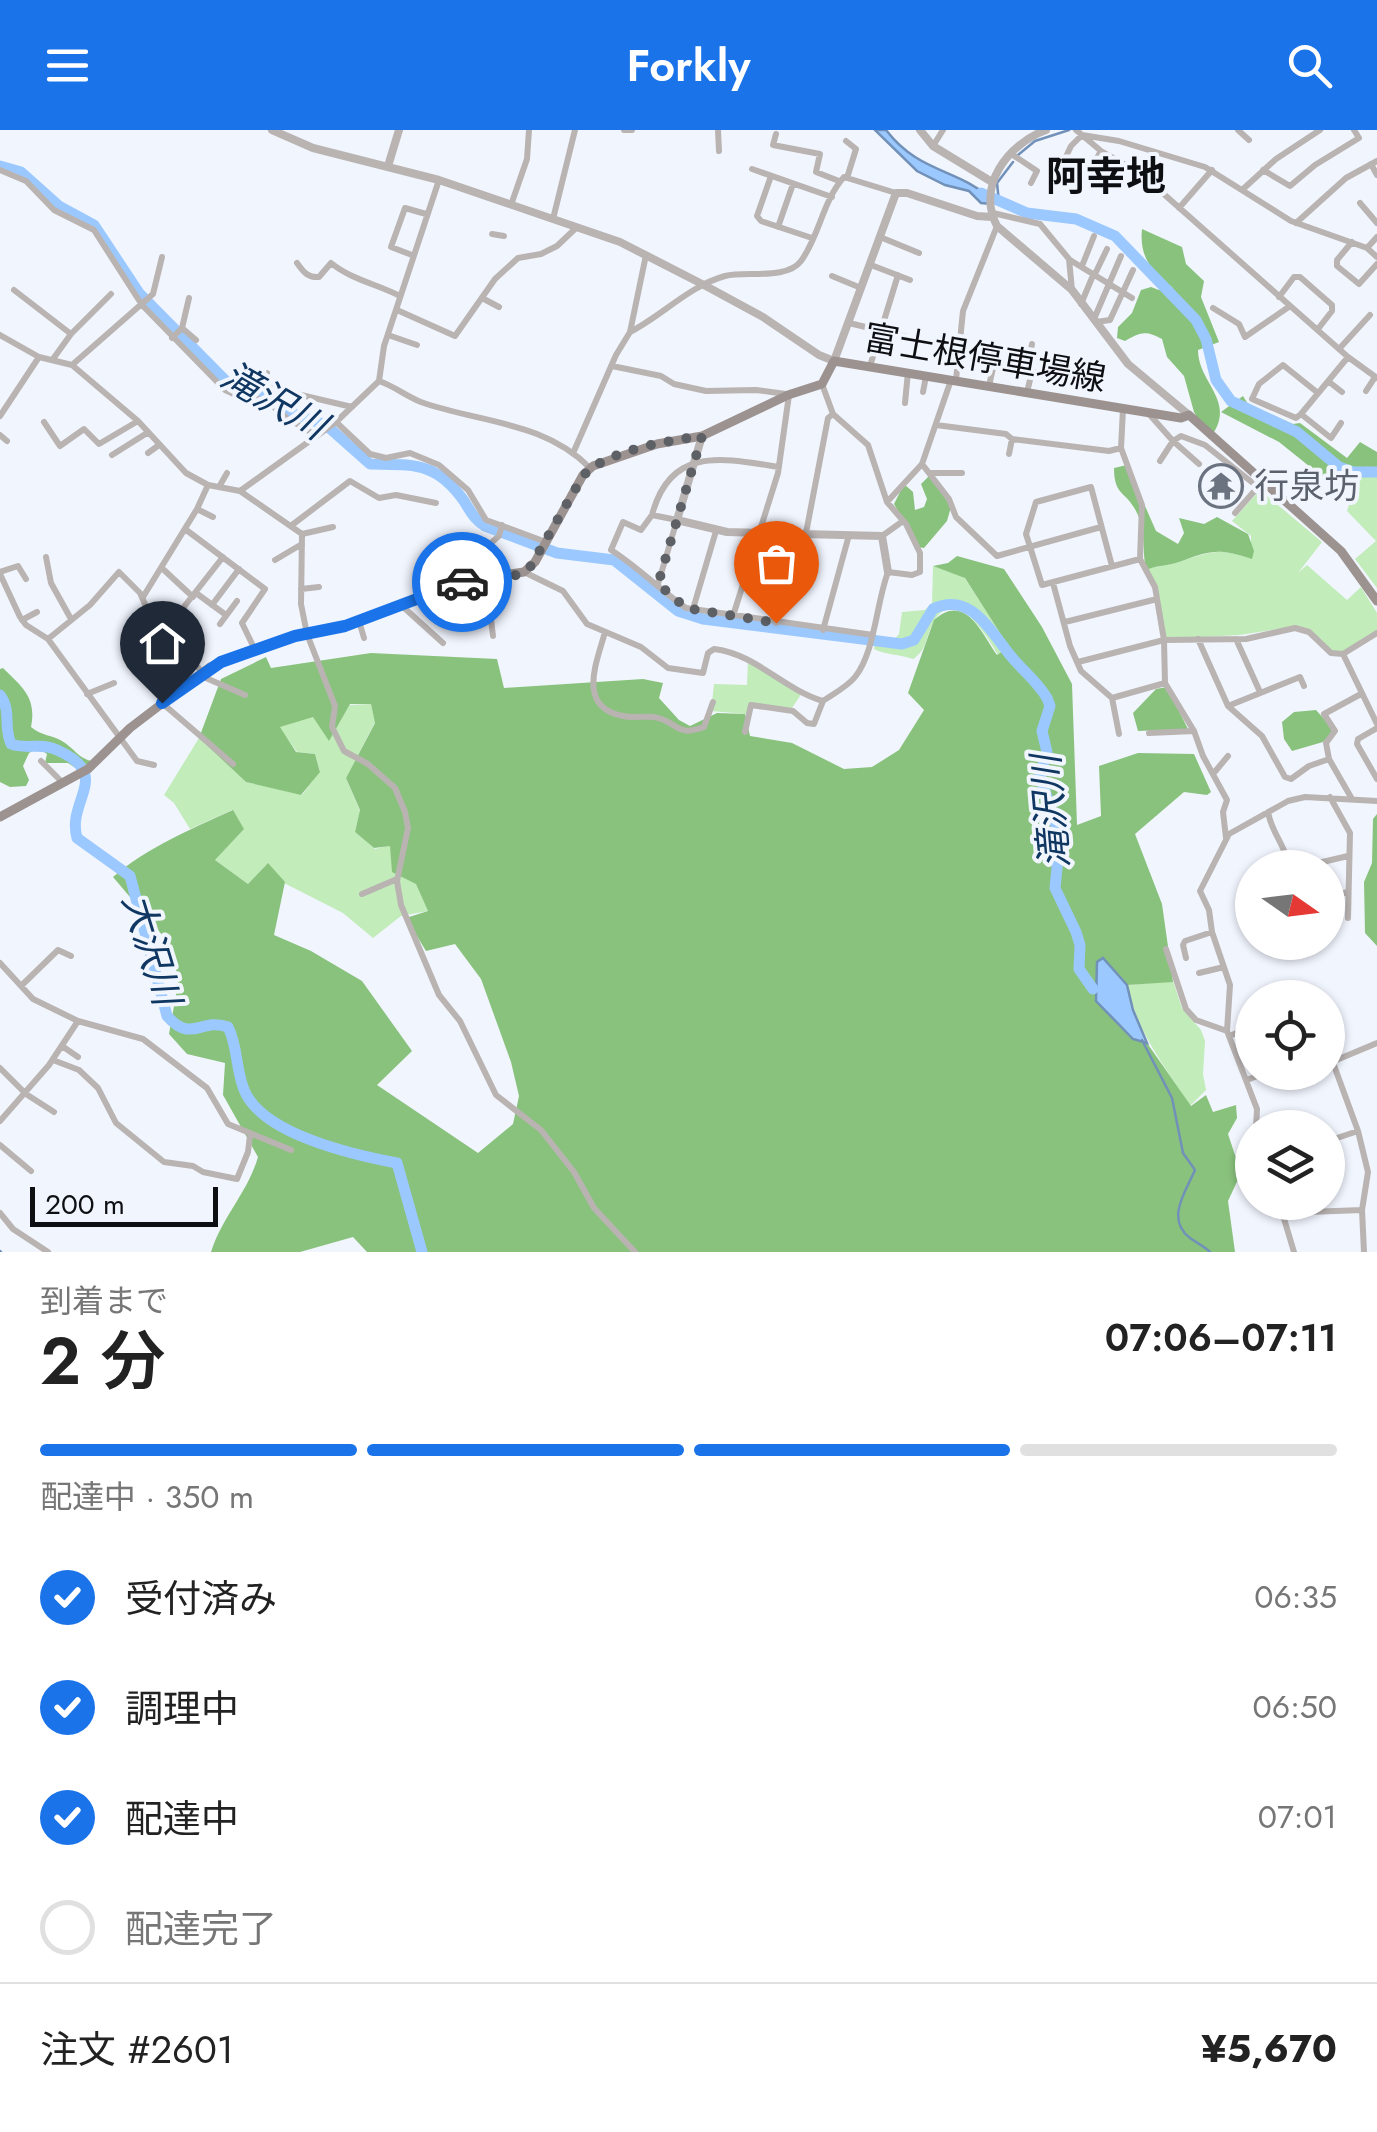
<!DOCTYPE html>
<html lang="ja">
<meta charset="utf-8">
<style>
:root{--surface:#fff;--page:#f2f2f2;--text:#222;--muted:#767676;--line:#e0e0e0;--accent:#1a73e8}
body{margin:0;font-family:Jost,"Noto Sans JP",sans-serif;background:var(--page);color:var(--text);height:100vh;display:flex;flex-direction:column;font-size:38px;white-space:nowrap}
*{box-sizing:border-box;margin:0}
p{font-size:32px;color:var(--muted)}
.icon{flex:none;width:55px;height:55px;fill:none;stroke:currentColor;stroke-width:2;stroke-linecap:round;stroke-linejoin:round}
.map{position:relative;height:1122px;overflow:hidden}
.sheet{display:flex;flex-direction:column;background:var(--surface);flex:1}
.sheet>*{flex:none}
.needle{width:65px;rotate:104deg}
.tools{position:absolute;left:1235px;top:720px;display:grid;gap:20px}
.tools a{display:grid;place-items:center;width:110px;height:110px;border-radius:50%;background:var(--surface);box-shadow:0 2px 8px #0004;font-size:50px}
.scale{position:absolute;left:30px;bottom:25px;width:188px;box-sizing:border-box;padding-left:10px;border:5px solid #0e0f13;border-top:0;font-size:28px;line-height:35px;white-space:nowrap;color:#0e0f13;-webkit-text-stroke:8px #f1f5fe;paint-order:stroke}
.pin{position:absolute;display:grid;place-items:center;width:85px;height:85px;color:#fff;margin:-102px -42px;border-radius:50% 50% 50% 0;rotate:-45deg;box-shadow:0 0 10px #0007}
.pin .icon{rotate:45deg}
.courier{position:absolute;display:grid;place-items:center;width:100px;height:100px;margin:-50px;border:8px solid #1a73e8;border-radius:50%;background:#fff;color:#222;box-shadow:0 2px 12px #0007}
.summary em{font-style:normal;font-weight:600}
.summary div{display:flex;flex-direction:column-reverse}
.summary{display:flex;align-items:center;justify-content:space-between;height:170px;padding:0 40px}
h1{font-size:65px;font-weight:600;line-height:75px}
.bar{display:grid;grid-template-columns:repeat(4,1fr);gap:15px 10px;align-content:center;height:120px;padding:0 40px}
.bar i{height:12px;border-radius:8px;background:var(--line)}
.bar .on{background:var(--accent)}
.bar p{grid-column:span 4}
.line{display:flex;align-items:center;gap:25px;padding:0 40px;border-top:2px solid var(--line)}
.line div{flex:1}
ol{padding:0 40px;list-style:none}
li{display:flex;align-items:center;gap:30px;height:110px}
li p{margin-inline-start:auto}
li .icon{padding:10px;border-radius:50%;background:var(--accent);color:#fff;stroke-width:4}
li:last-child{color:var(--muted)}
li i{width:55px;height:55px;border:5px solid var(--line);border-radius:50%}
header{display:flex;justify-content:space-between;align-items:center;height:130px;padding:0 40px;background:var(--accent);color:#fff;font-size:45px;font-weight:600}
.map>svg:first-child{display:block}
</style>
<header><svg class="icon" aria-label="menu" viewBox="0 0 24 24"><path d="M4 6h16M4 12h16M4 18h16"/></svg>Forkly<svg class="icon" aria-label="search" viewBox="0 0 24 24"><circle cx="10" cy="10" r="6"/><path d="M15 15l6 6"/></svg></header>
<div class="map">
<svg width="1377" height="1122" viewBox="0 0 1377 1122">
<rect width="100%" height="100%" fill="#f1f5fe"/>
<!-- green -->
<path fill="#c2ecb9" d="M 1377,347 L 1377,458 L 1355,429 L 1376,411 L 1347,381 L 1353,362 L 1324,348 Z
M 1260,360 L 1322,412 L 1298,443 L 1307,435 L 1347,470 L 1361,457 L 1377,483 L 1377,503 L 1343,524 L 1332,522 L 1297,496 L 1240,505 L 1166,509 L 1157,469 L 1146,440 C 1157,435 1168,436 1179,432 C 1212,421 1217,418 1251,428 L 1251,406 L 1232,391 Z
M 933,436 L 964,447 L 1009,516 L 998,525 C 986,504 953,451 932,495 C 926,508 926,521 913,529 C 899,524 886,525 874,519 L 875,511 L 895,509 L 899,504 L 902,482 L 925,480 L 932,473 Z
M 748,529 L 802,563 L 792,578 L 750,575 L 746,584 L 711,581 L 714,554 L 747,555 Z
M 371,574 L 375,592 L 346,648 L 360,681 L 355,702 L 375,719 L 390,715 L 416,753 L 428,781 L 401,786 L 373,808 L 343,783 L 284,753 L 266,735 L 248,754 L 215,730 L 243,699 L 232,680 L 190,699 L 174,673 L 164,665 L 199,608 L 246,652 L 302,665 L 320,641 L 315,624 L 297,622 L 279,597 L 313,586 L 329,610 L 349,575 Z
M 1173,851 L 1182,878 L 1201,900 L 1205,911 L 1203,944 L 1206,960 L 1190,976 C 1163,933 1139,906 1127,855 Z"/>
<!-- forest -->
<path fill="#89c27d" d="M 1142,99 L 1182,117 L 1186,134 L 1204,151 L 1201,167 L 1219,212 L 1198,220 C 1198,254 1239,272 1209,309 L 1194,282 L 1184,246 L 1167,227 L 1162,209 C 1146,200 1140,202 1125,211 L 1117,208 L 1118,197 L 1132,183 L 1141,160 L 1151,157 L 1159,160 L 1173,158 C 1152,142 1139,127 1142,99 Z
M 1243,266 L 1248,274 L 1293,294 L 1300,293 L 1347,328 L 1360,312 L 1377,322 L 1377,347 L 1324,348 L 1279,312 L 1221,282 Z
M 1127,335 L 1156,401 L 1178,414 L 1184,403 L 1179,388 L 1204,394 L 1217,387 L 1248,404 L 1254,421 L 1252,429 C 1218,418 1212,420 1179,432 C 1168,436 1157,435 1146,440 C 1142,420 1146,399 1136,381 C 1126,361 1114,366 1114,338 Z
M 930,345 L 951,377 L 947,391 L 924,418 L 918,417 L 894,374 L 904,354 L 913,362 L 915,380 L 924,377 L 927,369 L 921,354 Z
M 957,426 L 1004,439 L 1042,497 L 1072,554 L 1077,695 L 1101,686 L 1099,636 L 1138,623 L 1194,624 L 1211,662 L 1207,665 L 1184,662 L 1135,704 L 1162,774 L 1173,852 L 1127,855 L 1105,831 L 1098,832 L 1096,871 L 1129,906 L 1147,913 L 1191,976 L 1206,965 L 1213,982 L 1236,975 L 1237,988 L 1228,1004 L 1241,1043 L 1228,1071 L 1235,1122 L 367,1122 L 353,1107 L 300,1122 L 211,1122 C 222,1087 248,1062 258,1027 L 223,965 L 225,933 L 187,924 L 169,904 L 179,848 L 163,806 L 113,747 C 148,717 191,699 233,680 L 244,699 L 215,730 L 248,754 L 268,733 L 285,752 L 274,805 L 311,821 L 362,851 L 412,921 L 377,955 L 478,1023 L 513,994 L 519,966 L 511,932 L 481,849 L 455,814 L 426,821 L 406,788 L 428,781 L 416,754 L 392,742 L 390,716 L 374,718 L 355,702 L 360,680 L 346,648 L 375,593 L 371,574 L 350,574 L 329,611 L 313,587 L 280,597 L 296,622 L 315,624 L 320,642 L 301,665 L 246,652 L 199,608 L 221,549 L 266,527 L 271,538 L 371,523 L 497,529 L 504,558 L 643,549 L 663,553 L 659,568 L 679,590 L 690,596 L 717,583 L 745,584 L 750,606 L 792,613 L 844,639 L 872,637 L 899,620 L 924,580 L 908,563 L 934,490 C 965,462 981,502 997,525 L 1009,517 L 965,448 L 933,436 L 948,433 Z
M 3,538 C 22,557 37,567 31,597 C 42,606 52,605 62,611 C 74,618 78,628 91,631 L 83,643 L 68,633 L 45,633 L 47,624 L 38,618 L 29,623 L 23,636 L 29,650 L 26,656 L 10,657 L 0,652 L 0,539 Z
M 1167,557 L 1188,599 L 1138,601 L 1133,583 L 1156,559 Z
M 1316,580 L 1334,600 L 1323,612 L 1292,621 L 1284,609 L 1282,592 L 1294,582 Z
M 1377,684 L 1377,816 L 1365,803 L 1364,752 L 1372,733 L 1373,689 Z"/>
<!-- water -->
<path fill="#9bc9ff" stroke="#7191b8" stroke-width="2.5" d="M 875,0 L 886,0 C 919,43 956,38 992,69 L 991,74 L 981,73 L 969,61 L 945,55 L 917,41 Z
M 1103,828 L 1127,855 L 1133,880 L 1147,913 L 1133,909 L 1096,871 L 1097,832 Z"/>
<g fill="none" stroke-linecap="round" stroke-linejoin="round">
<!-- stream -->
<path stroke="#7191b8" stroke-width="2.5" d="M 1018,25 L 1035,11 L 1069,0
M 999,72 L 997,53 L 1013,32
M 1142,910 L 1172,968 L 1183,1023 L 1195,1040 C 1186,1061 1165,1089 1190,1108 C 1197,1113 1204,1116 1210,1122
M 0,1121 L 1,1122"/>
<!-- river -->
<path stroke="#9bc9ff" stroke-width="11" d="M 0,36 L 21,42 L 59,76 L 94,95 L 139,163 L 228,253 L 274,267 L 288,282 L 326,295 L 370,334 C 413,335 436,331 464,371 C 471,382 474,389 485,396 L 557,423 L 614,430 L 678,481 L 703,489 L 902,514 L 914,510 L 933,479 C 971,461 990,501 1010,525 C 1022,540 1037,551 1047,568 L 1050,576 L 1042,601 L 1047,622 L 1040,645 L 1060,708 L 1055,758 L 1076,802 L 1080,815 L 1079,839 L 1093,859
M 981,63 L 1027,83 L 1076,89 L 1115,106 L 1196,190 L 1206,209 L 1216,250 L 1231,271 L 1297,302 L 1339,337 L 1353,342 L 1377,342
M 0,565 C 12,581 3,597 11,614 C 26,620 41,612 57,620 C 114,645 66,670 77,708 L 130,746 L 167,886 C 192,914 201,887 228,897 C 239,918 235,943 246,964 C 267,1005 354,1025 397,1033 L 422,1122"/>
<!-- minor -->
<path stroke="#b9b3b2" stroke-width="6" d="M 624,0 L 632,0
M 718,0 L 719,21
M 1076,0 L 1101,21 L 1140,43 L 1348,227 L 1377,248
M 1238,0 L 1249,10
M 776,4 L 773,15 L 820,24 L 816,42 L 839,51
M 846,11 L 856,19 L 847,48
M 933,16 L 943,0
M 1101,21 L 1078,61 L 1054,52 L 1071,16 L 1082,5 L 1119,11 L 1205,37 L 1291,91 L 1367,118 L 1377,127
M 1010,23 L 1037,41 L 1031,53
M 1371,34 L 1377,45
M 752,39 L 832,67
M 0,40 L 26,51 L 54,80 L 94,100 L 142,175 L 225,260 L 238,266 L 265,270 L 287,288 L 317,306
M 1263,40 L 1290,56 L 1315,35 L 1359,8 L 1354,0
M 771,46 L 757,86 L 761,91 L 812,108
M 1242,60 L 1276,29 L 1320,0
M 1360,73 L 1377,93
M 511,75 L 527,29 L 529,0
M 1179,78 L 1212,40
M 993,83 L 1040,94 L 1069,129 L 1072,160
M 553,89 L 575,0
M 1296,93 L 1346,48 L 1377,31
M 778,97 L 793,54
M 492,104 L 504,106
M 880,107 L 919,123
M 1352,112 L 1337,130 L 1337,136 L 1359,154 L 1377,134
M 1367,118 L 1377,107
M 412,125 L 391,117 L 405,78 L 426,84
M 1070,130 L 1132,168
M 297,133 C 303,141 307,148 319,147 L 331,133 C 352,150 377,154 400,166
M 871,135 L 910,150
M 1082,136 L 1094,106
M 1095,144 L 1107,119
M 832,146 L 861,158
M 14,160 L 71,204
M 1279,167 L 1294,147 L 1300,147 L 1332,175 L 1332,181 L 1318,199
M 482,168 L 499,177
M 1081,174 L 1094,143
M 1213,178 L 1239,194 L 1245,207 L 1290,176
M 397,180 L 455,206 L 495,149 L 518,128 L 541,124 L 557,116 L 576,98
M 1094,189 L 1121,126
M 1096,192 L 1110,190 L 1133,140
M 849,193 L 907,207
M 182,198 L 196,210
M 630,202 C 663,185 689,156 725,146 C 746,141 787,150 801,131 C 819,107 823,70 844,47 L 896,63
M 0,205 L 39,227 L 72,235 L 138,291 L 186,343 L 208,355 L 240,361 L 302,404 L 301,474 L 307,504 L 335,576 L 332,597 L 344,621 L 368,634 L 395,658 L 405,682 L 408,698 L 397,751 L 401,775 L 439,865 L 460,891 L 496,965 L 541,1000 L 574,1042 L 594,1078 L 635,1122
M 388,205 L 417,215
M 172,208 L 182,198 L 189,168
M 1032,214 L 1027,241 L 1048,244
M 1339,219 L 1370,185
M 53,229 L 71,204 L 111,164
M 72,235 L 153,164 L 162,127
M 612,236 L 661,246 L 674,254 L 706,261 L 756,260 L 786,264
M 870,236 L 898,145
M 267,243 L 264,251 L 267,257 L 352,277
M 956,250 L 963,181 L 997,96
M 379,251 L 384,216 L 439,50
M 1328,251 L 1342,262
M 989,256 L 997,220
M 1366,261 L 1375,247
M 923,262 L 926,246
M 1027,262 L 1032,242
M 1318,263 L 1283,235 L 1259,254 L 1252,269 L 1296,288 L 1301,284 L 1348,227
M 905,273 L 908,242
M 1149,284 L 1173,311 L 1181,306 L 1205,315 L 1258,357 L 1235,383
M 1301,284 L 1331,308 L 1341,293
M 0,286 L 39,227
M 44,292 L 60,316 L 84,299 L 99,314 L 138,291
M 336,292 L 370,324 L 386,328 L 410,323 L 439,335 L 468,360 L 486,390 L 546,412
M 936,295 L 1006,304 L 1012,309 L 1009,324
M 0,305 L 7,311
M 1012,309 L 1109,321 L 1121,318
M 574,321 L 616,225 L 630,202 L 646,125
M 148,323 L 159,315
M 112,325 L 147,303
M 1160,331 L 1173,311 L 1199,334
M 922,334 L 949,369 L 956,387 L 997,426 L 1101,397
M 932,343 L 962,343
M 219,357 L 227,343
M 240,361 L 336,292 L 379,251 C 394,256 406,266 421,272 C 480,293 544,291 590,338
M 887,372 L 922,334 L 951,250
M 197,379 L 213,387
M 652,385 C 670,316 722,328 779,337
M 292,395 L 350,351 L 379,368 L 396,365 L 436,373
M 185,399 L 265,459 L 242,493 L 255,520
M 302,404 L 333,397
M 882,406 L 903,391
M 46,427 L 51,453 L 71,489
M 275,430 L 302,414
M 1112,436 L 1091,357 L 1036,372 L 1026,404 L 1042,455 L 1140,429
M 164,440 L 193,467
M 0,442 L 18,436 L 26,449
M 524,442 L 563,461 L 587,494 L 641,517 L 668,538 L 703,543 L 708,523 L 714,519 C 756,524 783,559 823,571 C 833,564 847,557 855,547 C 875,522 876,474 888,442 L 912,445 L 920,442 L 920,423 L 906,394 L 887,372 L 868,315 L 833,284 L 822,254
M 0,444 L 20,487 L 26,495 L 48,509 L 137,631 L 154,635
M 486,448 L 493,506
M 473,449 L 476,426 L 499,406 L 502,395
M 1053,453 L 1070,516 L 1081,541 L 1112,568 L 1119,604
M 658,454 L 677,390 L 652,385 L 641,400 L 623,392 L 611,420 C 638,437 660,460 686,478 L 873,505
M 301,459 L 319,457
M 196,463 L 226,485
M 143,467 L 197,379 L 208,355
M 212,475 L 239,439
M 401,475 L 443,513
M 693,479 L 716,401
M 733,486 L 778,343 L 789,265
M 22,490 L 37,482
M 359,491 L 364,508
M 1065,492 L 1157,469
M 776,493 L 806,403 L 828,288 L 833,284
M 220,494 L 237,471
M 823,500 L 849,405
M 165,501 L 223,427
M 605,502 C 597,532 576,577 623,586 C 633,588 644,586 654,587 C 678,591 675,608 704,597 L 713,572
M 48,509 L 90,475 L 119,442 L 140,463 L 148,481 L 202,542
M 1198,509 L 1228,576 L 1262,606 L 1285,647 L 1291,649 L 1309,636 L 1329,629 L 1352,669
M 1236,509 L 1260,562
M 1343,524 L 1377,594
M 1078,532 L 1164,510 L 1246,509 L 1295,498 L 1309,502 L 1331,523 L 1343,524 L 1377,503
M 199,545 L 245,565
M 1165,553 L 1194,601 L 1203,626 L 1227,670 L 1223,682 L 1226,708
M 87,564 L 114,553
M 1112,568 L 1165,553 L 1164,510 L 1155,457 L 1140,429 L 1142,375 L 1121,318 L 1123,279
M 162,573 L 233,634
M 1228,576 L 1300,547 L 1304,556
M 1377,598 L 1358,609 L 1357,614 L 1377,649
M 745,602 L 751,575 L 793,581 L 807,593 L 814,594 L 823,571
M 1149,603 L 1194,601
M 1329,629 L 1326,613 L 1335,601 L 1324,584 L 1361,564
M 41,631 L 62,652
M 1213,644 L 1228,626
M 1330,667 L 1350,703 L 1348,788
M 1268,682 C 1272,705 1287,716 1288,738
M 1297,738 L 1348,726
M 362,764 L 397,749
M 1328,767 L 1348,762
M 1166,819 L 1186,879 L 1196,890 L 1227,901
M 1186,828 L 1183,815 L 1185,811 L 1212,802
M 0,833 L 33,869 L 78,891 L 143,909 L 207,958 L 228,994 L 291,1020
M 1199,843 L 1224,837
M 21,856 L 58,820 L 71,826
M 1229,906 L 1252,897
M 62,916 L 78,927
M 1328,919 L 1358,1001 L 1368,1042 L 1362,1080 L 1364,1122
M 53,930 L 79,940 L 98,958 L 116,993 L 164,1032 L 193,1036 L 203,1042 L 237,1049 L 248,1022 L 250,1005
M 1334,931 L 1377,913
M 0,938 L 26,964 L 54,982
M 1247,950 L 1267,942
M 0,991 L 49,935 L 78,891
M 1256,998 L 1257,979 L 1227,901 L 1230,855 L 1212,802 L 1209,780 L 1200,761 L 1229,704 L 1288,671 L 1305,667 L 1377,671
M 1328,1011 L 1358,1001
M 0,1015 L 31,1041
M 1279,1072 L 1294,1122
M 0,1083 L 13,1099 L 48,1122
M 1282,1083 L 1362,1080"/>
<!-- tertiary -->
<path stroke="#b9b3b2" stroke-width="8" d="M 272,0 L 313,18 L 439,50 L 620,112 L 704,155 L 763,187 L 819,225 L 834,231 L 896,63 L 907,63 L 977,86 L 992,87
M 920,0 L 933,16 L 992,52
M 1046,0 C 1008,14 976,56 997,96 L 1072,160 L 1128,234 L 1189,285
M 388,36 L 399,0
M 702,306 L 677,390 L 727,402 L 882,406 L 888,442"/>
<!-- secondary -->
<path stroke="#9c9391" stroke-width="9" d="M 0,687 L 88,639 L 130,598 L 210,537 L 295,506 L 345,496 L 471,450 L 524,442 L 535,432 L 583,345 L 593,336 L 657,314 L 702,306 L 788,265 L 822,254 L 834,231 L 1181,288 L 1189,285 L 1341,421 L 1377,471"/>
</g>
<g fill="none" stroke-linecap="round" stroke-linejoin="round">
<!-- done -->
<path stroke="#5d6065" stroke-width="10" stroke-dasharray="0 18" d="M 462,452 L 514,446 L 529,439 L 583,346 C 607,320 668,311 702,306 L 658,454 L 686,478 L 776,493"/>
<!-- route -->
<path stroke="#1a73e8" stroke-width="12" d="M 162,573 L 221,532 L 295,506 L 345,496 L 462,452"/>
</g>
<!-- icons -->
<defs>
<g id="temple-ring" transform="scale(2.25)"><circle r="9.5" fill="#f1f5fe" stroke="#6b7280" stroke-width="1.5"/><path d="M0-6L5-2H3V0L6.5 2.5H4V6H1.5V3h-3V6H-4V2.5H-6.5L-3 0V-2H-5Z" fill="#6b7280"/></g>
</defs>
<g fill-rule="evenodd">
<use href="#temple-ring" x="1221" y="356"/>
</g>
<g text-anchor="middle" dominant-baseline="central" stroke-width="8" stroke-linejoin="round" paint-order="stroke">
<!-- street labels -->
<g font-size="35" fill="#0e0f13" stroke="#f1f5fe">
<text transform="translate(985 228) rotate(10)">富士根停車場線</text>
</g>
<!-- worship labels -->
<g font-size="35" fill="#5b616d" stroke="#f1f5fe" text-anchor="start">
<text x="1254" y="356">行泉坊</text>
</g>
<!-- water labels -->
<g font-size="38" font-style="italic" fill="#0f3761" stroke="#f1f5fe">
<text transform="translate(274 270) rotate(30)">滝沢川</text>
<text transform="translate(1050 682) rotate(-95)">滝沢川</text>
<text transform="translate(152 819) rotate(73)">大沢川</text>
</g>
<!-- quarter labels -->
<g font-size="40" font-weight="bold" fill="#0e0f13" stroke="#f1f5fe">
<text x="1106" y="46">阿幸地</text>
</g>
</g>
</svg>
<div class="tools">
<a><svg class="needle" viewBox="-14 -14 28 28"><path d="M0-13l5 13h-10z" fill="#e53935"/><path d="M0 13l5-13h-10z" fill="#767676"/></svg></a>
<a><svg class="icon" aria-label="locate" viewBox="0 0 24 24"><circle cx="12" cy="12" r="6"/><path d="M12 2v4M12 18v4M2 12h4M18 12h4"/></svg></a>
<a><svg class="icon" aria-label="layers" viewBox="0 0 24 24"><path d="M12 4l9 5-9 5-9-5zM3 14l9 5 9-5"/></svg></a>
</div>
<div class="scale">200 m</div>
<div class="pin" style="left:776px;top:493px;background:#ea580c"><svg class="icon" aria-label="bag" viewBox="0 0 24 24"><path d="M5 8h14l-1 12H6zM9 8a3 3 0 0 1 6 0"/></svg></div>
<div class="pin" style="left:162px;top:573px;background:#1f2937"><svg class="icon" aria-label="home" viewBox="0 0 24 24"><path d="M3 11l9-7 9 7M6 9v11h12V9"/></svg></div>
<div class="courier" style="left:462px;top:452px"><svg class="icon" aria-label="car" viewBox="0 0 24 24"><path d="M5 17H2v-5l4-1 3-4h7l3 4 3 1v5h-3M9 17h6M6 11h13"/><circle cx="7" cy="17" r="2"/><circle cx="17" cy="17" r="2"/></svg></div>
</div>
<section class="sheet">
<div class="summary"><div><h1>2 分</h1><p>到着まで</p></div><em>07:06–07:11</em></div>
<div class="bar"><i class="on"></i><i class="on"></i><i class="on"></i><i></i><p>配達中 · 350 m</p></div>
<ol>
<li><svg class="icon" aria-label="check" viewBox="0 0 24 24"><path d="M5 12l5 5 9-10"/></svg>受付済み<p>06:35</p></li>
<li><svg class="icon" aria-label="check" viewBox="0 0 24 24"><path d="M5 12l5 5 9-10"/></svg>調理中<p>06:50</p></li>
<li><svg class="icon" aria-label="check" viewBox="0 0 24 24"><path d="M5 12l5 5 9-10"/></svg>配達中<p>07:01</p></li>
<li><i></i>配達完了</li>
</ol>
<div class="line" style="height:130px"><div>注文 #2601</div><b>¥5,670</b></div>
</section>
